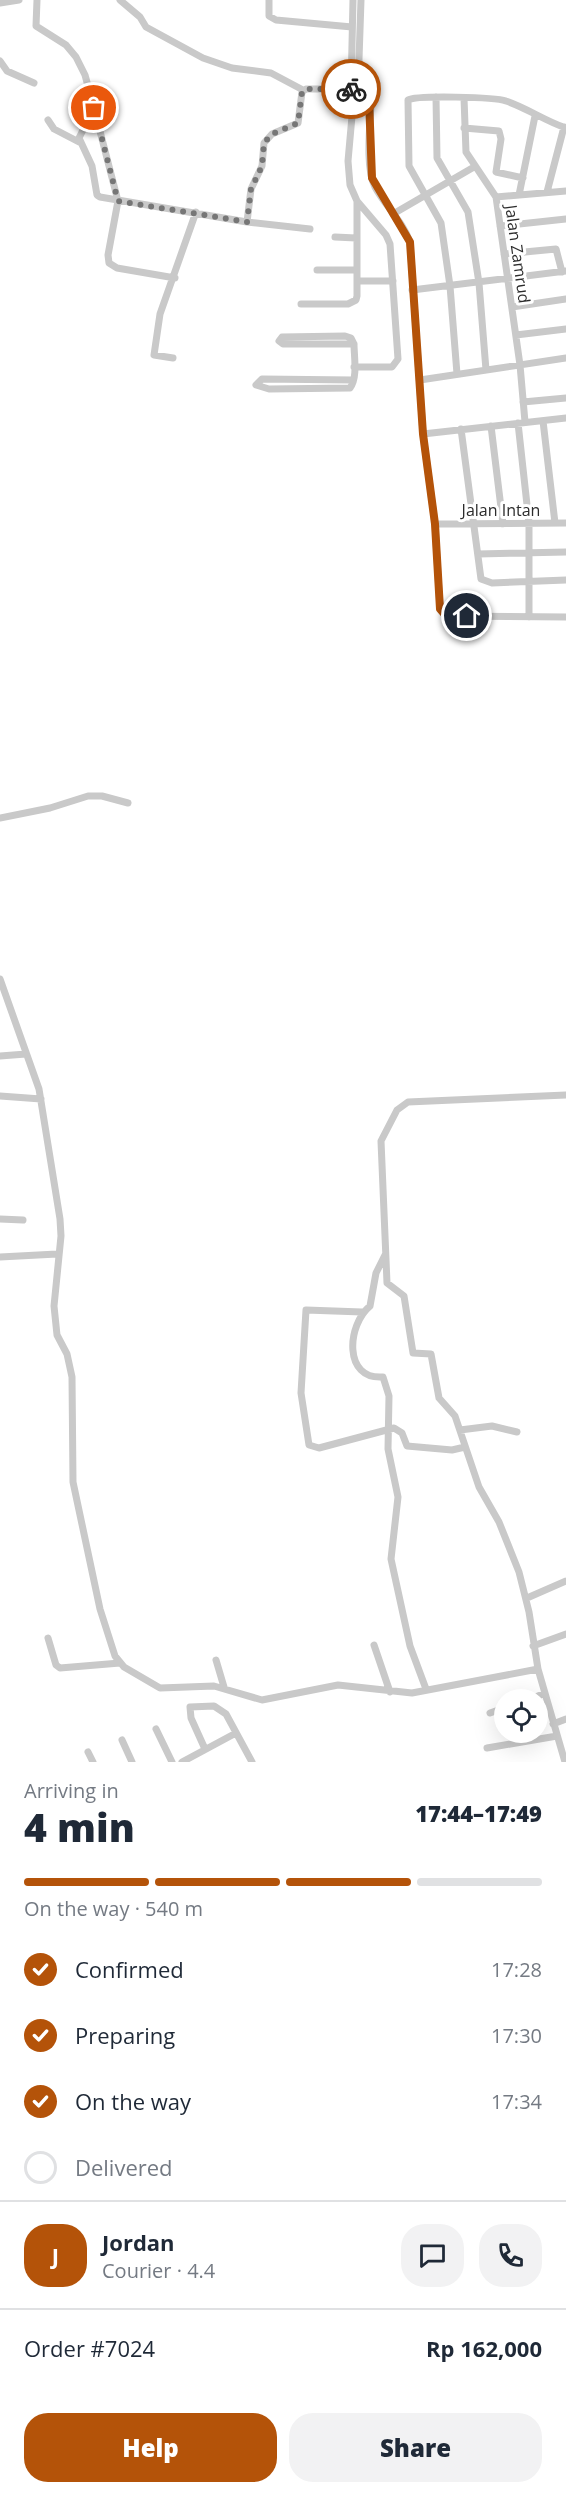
<!DOCTYPE html>
<meta charset="utf-8">
<style>
:root{--surface:#fff;--page:#f2f2f3;--text:#1f2937;--muted:#747a83;--line:#e0e1e3;--accent:#b45309}
body{margin:0;font-family:"Open Sans",sans-serif;background:var(--page);color:var(--text);height:100vh;display:flex;flex-direction:column;font-size:22px;white-space:nowrap}
*{box-sizing:border-box;margin:0}
p{font-size:20px;color:var(--muted)}
.icon{flex:none;width:33px;height:33px;fill:none;stroke:currentColor;stroke-width:2;stroke-linecap:round;stroke-linejoin:round}
.map{position:relative;height:1762px;overflow:hidden}
.drawer{display:flex;flex-direction:column;background:var(--surface);flex:1}
.drawer>*{flex:none}
.controls{position:absolute;left:494px;top:1689px;display:grid;gap:12px}
.controls a{display:grid;place-items:center;width:54px;height:54px;border-radius:50%;background:var(--surface);box-shadow:0 6px 24px #0002;font-size:30px}
.pin{position:absolute;display:grid;place-items:center;width:51px;height:51px;color:#fff;margin:-26px;border:3px solid #fff;border-radius:50%;box-shadow:0 2px 6px #0007}
.courier{position:absolute;display:grid;place-items:center;width:60px;height:60px;margin:-30px;border:4px solid #b45309;border-radius:50%;background:#fff;color:#222;box-shadow:0 2px 8px #0007}
.summary em{font-style:normal;font-weight:800}
.summary div{display:flex;flex-direction:column-reverse}
.summary{display:flex;align-items:center;justify-content:space-between;height:102px;padding:0 24px}
h1{font-size:39px;font-weight:800;line-height:45px}
.bar{display:grid;grid-template-columns:repeat(4,1fr);gap:9px 6px;align-content:center;height:72px;padding:0 24px}
.bar i{height:8px;border-radius:4px;background:var(--line)}
.bar .current{background:var(--accent)}
.bar p{grid-column:span 4}
.line{display:flex;align-items:center;gap:15px;padding:0 24px;border-top:2px solid var(--line)}
.line div{flex:1}
.round{display:grid;place-items:center;flex:none;width:63px;height:63px;border-radius:24px;background:var(--page)}
ol{padding:0 24px;list-style:none}
li{display:flex;align-items:center;gap:18px;height:66px}
li p{margin-inline-start:auto}
li .icon{padding:6px;border-radius:50%;background:var(--accent);color:#fff;stroke-width:4}
li:last-child{color:var(--muted)}
li i{width:33px;height:33px;border:3px solid var(--line);border-radius:50%}
.button{display:flex;gap:12px;margin-top:auto;padding:12px 24px}
.button a{flex:1;height:69px;border-radius:24px;background:var(--accent);color:#fff;font-size:24px;font-weight:800;line-height:69px;text-align:center}
.button a+a{background:var(--page);color:var(--text)}
.map>svg:first-child{display:block}
</style>
<div class="map">
<svg width="566" height="1762" viewBox="0 0 566 1762">
<rect width="100%" height="100%" fill="#fff"/>
<g fill="none" stroke-linecap="round" stroke-linejoin="round">
<!-- minor -->
<path stroke="#c9c9c9" stroke-width="7" d="M 37,0 L 36,26 L 66,45 L 76,57 L 85,75 L 94,108 L 79,138 L 92,166 L 97,195 L 100,197 L 247,222 L 251,189 L 262,166 L 264,143 L 272,134 L 298,123 L 302,92 L 306,89 L 358,89
M 120,0 L 140,17 L 146,27 L 203,58 L 232,68 L 271,73 L 303,90
M 269,0 L 269,16 L 276,20 L 352,27
M 353,0 L 351,89 L 353,93
M 0,3 L 19,0
M 0,61 L 7,71 L 34,83
M 358,89 L 367,95 L 371,104 C 370,126 365,168 375,187 C 385,206 403,221 410,242 L 423,434 L 435,524 L 440,609 L 446,616 L 566,617
M 436,97 L 437,158 L 468,212 L 479,283 L 486,370
M 464,98 L 466,152 L 496,197 L 520,365 L 525,422
M 94,108 L 118,201 L 108,255 L 109,263 L 117,268 L 175,278
M 48,120 L 54,129 L 79,142
M 464,128 L 499,131 L 501,139 L 496,172 L 523,178
M 547,192 L 564,127
M 519,195 L 535,116
M 496,197 L 566,191
M 393,214 L 474,167
M 247,222 L 310,229
M 500,226 L 566,219
M 335,237 L 356,238
M 504,254 L 556,249 L 562,272
M 317,270 L 357,270
M 357,281 L 393,281
M 412,290 L 566,271
M 301,304 L 348,304 L 356,300 L 357,296 L 357,201 L 350,185 L 348,161 L 354,94 L 358,89 L 361,0
M 512,307 L 566,299
M 516,335 L 566,329
M 173,358 L 154,355 L 160,314 L 196,212
M 354,367 L 392,367 L 398,359 L 390,244 L 386,235 L 357,201
M 457,374 L 450,286 L 441,223 L 409,166 L 408,100 C 416,95 495,97 506,101 C 527,108 545,121 566,128
M 353,380 L 262,379 L 256,385 L 269,389 L 350,388 C 358,378 354,356 354,344 L 283,344 L 279,341 L 282,337 L 345,336 L 351,338 L 354,344
M 420,380 L 566,358
M 523,402 L 566,398
M 543,421 L 555,523
M 518,423 L 529,523 L 529,617
M 491,426 L 503,524
M 461,429 L 481,579 L 492,583 L 566,580
M 423,434 L 566,418
M 435,524 L 566,523
M 478,554 L 566,552
M 0,818 L 50,808 L 88,796 L 102,796 L 128,803
M 0,979 L 39,1089 L 60,1219 L 61,1236 L 54,1306 L 57,1335 L 67,1354 L 72,1377 L 73,1482 L 100,1609 L 115,1656 L 124,1667 L 160,1688 L 214,1686 L 262,1700 L 338,1685 L 412,1693 L 538,1669 L 565,1762
M 0,1056 L 26,1054
M 0,1096 L 41,1099
M 0,1219 L 23,1220
M 385,1255 L 376,1273 L 370,1306 C 347,1325 343,1380 383,1377 L 389,1396 L 388,1449 L 398,1497 L 391,1559 L 410,1646 L 426,1689
M 0,1257 L 57,1254
M 362,1312 L 306,1310 L 301,1393 L 309,1445 L 319,1448 L 394,1428 L 402,1433 L 407,1446 L 452,1450 L 465,1447
M 460,1430 L 492,1426 L 517,1432
M 527,1598 L 566,1581
M 48,1638 L 56,1665 L 60,1668 L 120,1663
M 374,1645 L 390,1692
M 533,1646 L 566,1634
M 216,1660 L 224,1687
M 538,1669 L 529,1612 L 519,1572 L 499,1522 L 479,1487 L 455,1416 L 439,1398 L 431,1354 L 413,1353 L 404,1296 L 387,1283 L 381,1141 L 397,1110 L 408,1102 L 566,1095
M 528,1700 L 543,1694
M 490,1713 L 504,1708
M 553,1724 L 566,1719
M 156,1729 L 172,1762
M 122,1740 L 132,1762
M 487,1748 L 557,1736
M 205,1749 L 191,1718 L 190,1707 L 214,1706 L 226,1714 L 252,1762
M 88,1752 L 93,1762
M 182,1762 L 236,1733"/>
</g>
<g fill="none" stroke-linecap="round" stroke-linejoin="round">
<!-- done -->
<path stroke="#767676" stroke-width="6" stroke-dasharray="0 10.8" d="M 94,108 L 118,201 L 247,222 L 251,189 L 262,166 L 264,143 L 272,134 L 298,123 L 302,92 L 306,89 L 351,89"/>
<!-- route -->
<path stroke="#b45309" stroke-width="8" d="M 351,89 L 364,92 L 369,99 L 372,178 L 410,242 L 423,434 L 435,524 L 440,609 L 446,616 L 467,616"/>
</g>
<g text-anchor="middle" dominant-baseline="central" stroke-width="6" stroke-linejoin="round" paint-order="stroke">
<!-- street labels -->
<g font-size="16" fill="#2c2c2c" stroke="#fff">
<text transform="translate(518 254) rotate(82)">Jalan Zamrud</text>
<text x="501" y="510">Jalan Intan</text>
</g>
</g>
</svg>
<div class="controls">
<a><svg class="icon" aria-label="locate" viewBox="0 0 24 24"><circle cx="12" cy="12" r="6"/><path d="M12 2v4M12 18v4M2 12h4M18 12h4"/></svg></a>
</div>
<div class="pin" style="left:94px;top:108px;background:#ea580c"><svg class="icon" aria-label="bag" viewBox="0 0 24 24"><path d="M5 8h14l-1 12H6zM9 8a3 3 0 0 1 6 0"/></svg></div>
<div class="pin" style="left:467px;top:616px;background:#1f2937"><svg class="icon" aria-label="home" viewBox="0 0 24 24"><path d="M3 11l9-7 9 7M6 9v11h12V9"/></svg></div>
<div class="courier" style="left:351px;top:89px"><svg class="icon" aria-label="bike" viewBox="0 0 24 24"><circle cx="6" cy="16" r="4"/><circle cx="18" cy="16" r="4"/><path d="M6 16l4-8h5l3 8M10 8l3 8H6M13 5h3"/></svg></div>
</div>
<section class="drawer">
<div class="summary"><div><h1>4 min</h1><p>Arriving in</p></div><em>17:44–17:49</em></div>
<div class="bar"><i class="current"></i><i class="current"></i><i class="current"></i><i></i><p>On the way · 540 m</p></div>
<ol>
<li><svg class="icon" aria-label="check" viewBox="0 0 24 24"><path d="M5 12l5 5 9-10"/></svg>Confirmed<p>17:28</p></li>
<li><svg class="icon" aria-label="check" viewBox="0 0 24 24"><path d="M5 12l5 5 9-10"/></svg>Preparing<p>17:30</p></li>
<li><svg class="icon" aria-label="check" viewBox="0 0 24 24"><path d="M5 12l5 5 9-10"/></svg>On the way<p>17:34</p></li>
<li><i></i>Delivered</li>
</ol>
<div class="line" style="height:108px"><b class="round" style="background:var(--accent);color:#fff">J</b><div><b>Jordan</b><p>Courier · 4.4</p></div><a class="round"><svg class="icon" aria-label="chat" viewBox="0 0 24 24"><path d="M4 5h16v11H9l-5 4z"/></svg></a><a class="round"><svg class="icon" aria-label="phone" viewBox="0 0 24 24"><path d="M5 4h4l2 5-3 2q2 4 5 5l2-3 5 2v4C11 20 4 13 5 4z"/></svg></a></div>
<div class="line" style="height:78px"><div>Order #7024</div><b>Rp 162,000</b></div>
<div class="button"><a>Help</a><a>Share</a></div>
</section>
